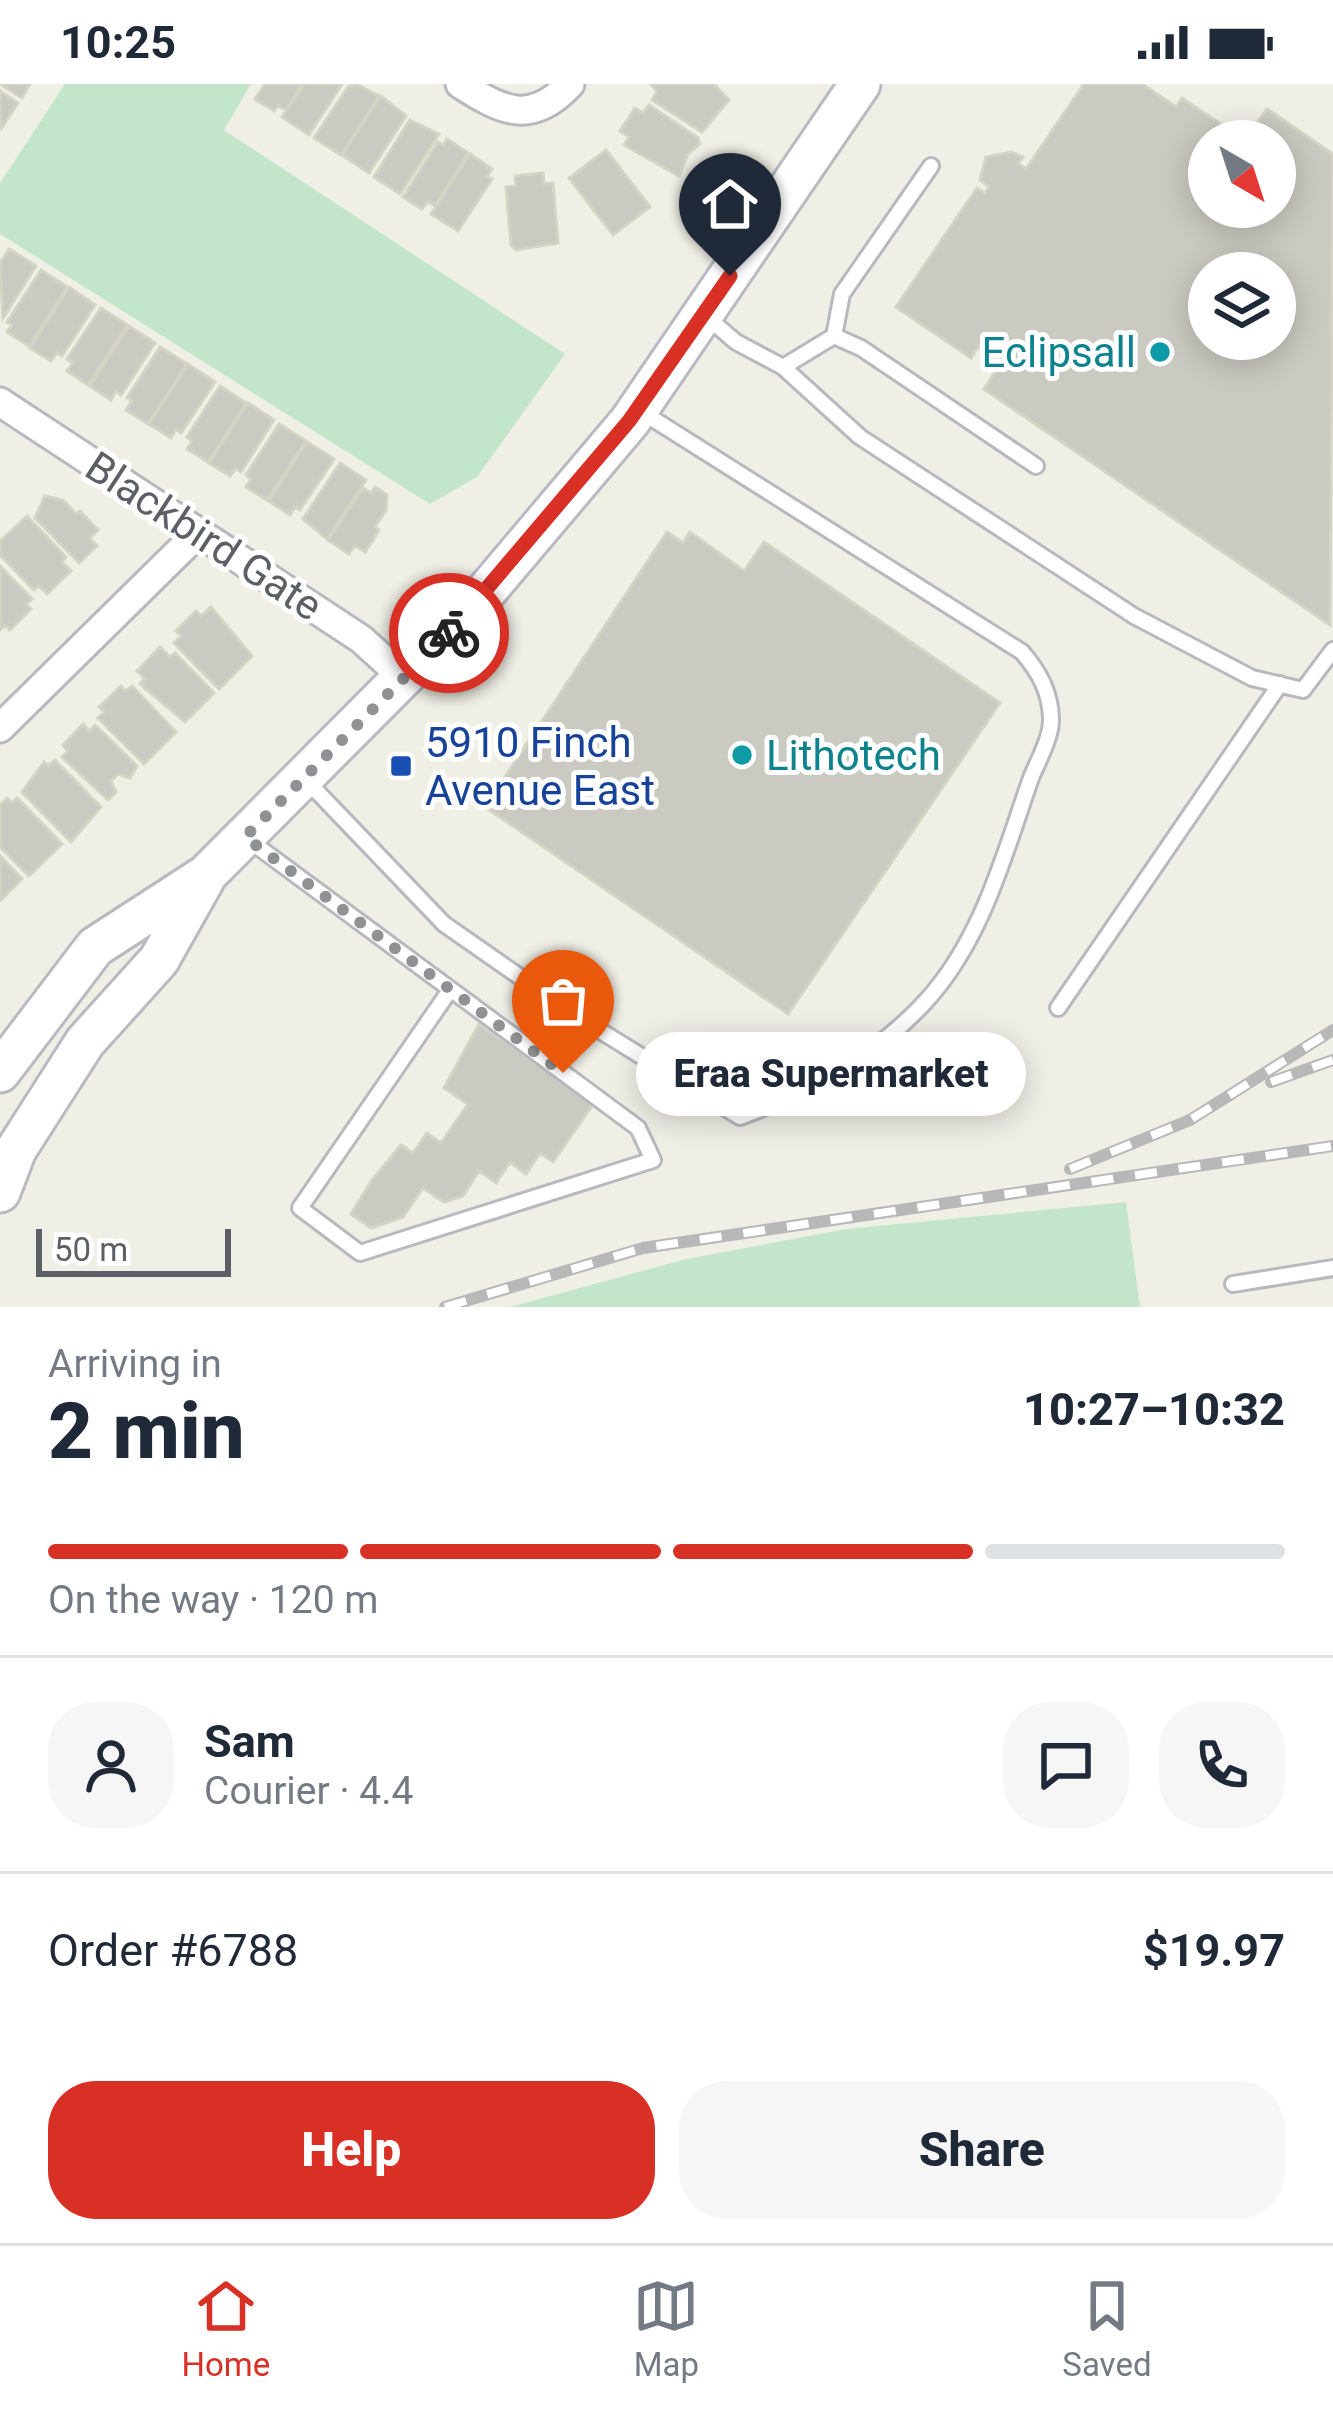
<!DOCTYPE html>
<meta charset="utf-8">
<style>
:root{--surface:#fff;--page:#f6f6f7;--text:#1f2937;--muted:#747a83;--line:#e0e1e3;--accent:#d93025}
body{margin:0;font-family:Roboto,sans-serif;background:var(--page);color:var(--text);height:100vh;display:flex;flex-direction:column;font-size:45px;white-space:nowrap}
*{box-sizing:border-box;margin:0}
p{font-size:39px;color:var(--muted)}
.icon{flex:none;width:66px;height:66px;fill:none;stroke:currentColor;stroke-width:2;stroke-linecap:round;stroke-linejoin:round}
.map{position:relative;height:1223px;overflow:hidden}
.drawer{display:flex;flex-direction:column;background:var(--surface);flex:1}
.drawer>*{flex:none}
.needle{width:78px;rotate:141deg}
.buttons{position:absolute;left:1188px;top:36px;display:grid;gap:24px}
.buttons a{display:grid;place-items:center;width:108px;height:108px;border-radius:50%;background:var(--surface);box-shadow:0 6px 30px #0003;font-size:60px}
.scale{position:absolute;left:36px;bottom:30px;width:195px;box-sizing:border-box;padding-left:12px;border:6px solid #5d5f66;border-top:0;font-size:33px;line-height:42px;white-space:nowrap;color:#5d5f66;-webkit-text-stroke:9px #fff;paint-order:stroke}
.pin{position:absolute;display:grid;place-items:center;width:102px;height:102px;color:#fff;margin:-123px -51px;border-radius:50% 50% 50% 0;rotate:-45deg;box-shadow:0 0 12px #0007}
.pin .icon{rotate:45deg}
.courier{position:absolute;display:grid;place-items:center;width:120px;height:120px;margin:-60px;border:9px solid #d93025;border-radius:50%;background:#fff;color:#222;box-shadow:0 3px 15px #0007}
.bubble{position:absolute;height:84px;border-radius:42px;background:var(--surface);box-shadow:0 6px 30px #0003;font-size:39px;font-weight:800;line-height:84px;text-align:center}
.head em{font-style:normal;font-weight:800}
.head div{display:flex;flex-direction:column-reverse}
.head{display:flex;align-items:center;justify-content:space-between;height:204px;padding:0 48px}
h1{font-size:78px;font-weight:800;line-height:90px}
.bar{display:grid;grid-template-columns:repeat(4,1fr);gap:18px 12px;align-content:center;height:144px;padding:0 48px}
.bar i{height:15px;border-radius:9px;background:var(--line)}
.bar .selected{background:var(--accent)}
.bar p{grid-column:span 4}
.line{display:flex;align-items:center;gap:30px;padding:0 48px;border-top:3px solid var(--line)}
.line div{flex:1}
.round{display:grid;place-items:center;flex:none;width:126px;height:126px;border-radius:48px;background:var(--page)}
.cta{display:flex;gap:24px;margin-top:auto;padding:24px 48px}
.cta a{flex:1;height:138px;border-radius:48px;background:var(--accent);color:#fff;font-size:48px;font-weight:800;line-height:138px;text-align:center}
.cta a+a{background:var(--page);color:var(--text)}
.status{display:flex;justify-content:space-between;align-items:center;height:84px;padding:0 60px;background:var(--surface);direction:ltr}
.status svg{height:33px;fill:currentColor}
.tab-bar{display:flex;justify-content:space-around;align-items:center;height:168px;border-top:3px solid var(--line);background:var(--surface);font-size:33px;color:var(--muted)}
.tab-bar a{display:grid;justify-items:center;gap:6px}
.tab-bar .selected{color:var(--accent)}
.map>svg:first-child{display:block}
</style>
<div class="status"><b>10:25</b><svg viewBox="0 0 49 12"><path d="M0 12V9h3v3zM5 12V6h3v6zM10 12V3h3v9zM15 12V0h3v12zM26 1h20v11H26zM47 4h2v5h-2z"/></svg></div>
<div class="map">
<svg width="1333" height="1223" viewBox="0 0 1333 1223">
<rect width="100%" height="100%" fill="#efefe6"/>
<!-- green -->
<path fill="#c3e6cb" d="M 65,0 L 251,0 L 224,46 L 565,270 L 477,393 L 430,420 L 0,150 L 0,99 Z
M 1126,1118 L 1140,1223 L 510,1223 L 686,1175 L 846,1145 Z"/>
<!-- building -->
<path fill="#cacac2" stroke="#d4d3c4" stroke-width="3" fill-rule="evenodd" d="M 0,0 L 30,0 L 22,14 Z
M 265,0 L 302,0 L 286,26 L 278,21 L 274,27 L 255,15 Z
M 304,0 L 342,0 L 309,51 L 282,33 Z
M 356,0 L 379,12 L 341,71 L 314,54 L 348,3 Z
M 651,0 L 714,0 L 729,16 L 702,48 L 652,16 L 657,8 Z
M 1084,0 L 1142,0 L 1176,23 L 1182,14 L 1245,56 L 1267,25 L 1333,70 L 1330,541 L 984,305 L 1002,278 L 979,262 L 971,274 L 896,223 L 977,104 L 985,109 L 989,103 L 980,96 L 986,73 L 1011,68 L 1023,73 L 1018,79 L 1026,85 ZM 1209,57 L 1275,57 L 1275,123 L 1209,123 ZM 1209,189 L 1275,189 L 1275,255 L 1209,255 Z
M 0,7 L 18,19 L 1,45 L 0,44 Z
M 381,12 L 406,32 L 369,89 L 342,71 Z
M 649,21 L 698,54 L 700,60 L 688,70 L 679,92 L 624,61 L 629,53 L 620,47 L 635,24 L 643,29 Z
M 410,36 L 439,50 L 400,110 L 374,93 Z
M 447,55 L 468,69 L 435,122 L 428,117 L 422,125 L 403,113 L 438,58 L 443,61 Z
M 606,66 L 650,123 L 613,151 L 569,94 Z
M 470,70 L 492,85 L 487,92 L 492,95 L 458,147 L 431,130 Z
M 543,89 L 544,100 L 553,99 L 558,159 L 516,166 L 511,161 L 506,103 L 516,102 L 515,92 Z
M 9,165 L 36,182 L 3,234 L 0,179 Z
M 41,186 L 67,203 L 29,262 L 7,248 L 12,241 L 7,238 Z
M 69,203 L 95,221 L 62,272 L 57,269 L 51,277 L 30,264 Z
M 101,224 L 127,241 L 88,301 L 67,287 L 73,279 L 67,275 Z
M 129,242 L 155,259 L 121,311 L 116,307 L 111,316 L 90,302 Z
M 160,263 L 187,280 L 148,340 L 126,326 L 132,317 L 127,314 Z
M 188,280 L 215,298 L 181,349 L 176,345 L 171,354 L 149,340 Z
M 220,302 L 246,319 L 208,378 L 187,365 L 192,357 L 187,353 Z
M 248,319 L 274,336 L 241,388 L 236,384 L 230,392 L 209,379 Z
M 279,340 L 306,357 L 267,416 L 246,403 L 251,395 L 246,391 Z
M 307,358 L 334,375 L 300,426 L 295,423 L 290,431 L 269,417 Z
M 340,379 L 366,396 L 327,455 L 303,435 Z
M 375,403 L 387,411 L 386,426 L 375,443 L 379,446 L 365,468 L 355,461 L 349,470 L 328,456 L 363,404 L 371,409 Z
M 45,412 L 63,416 L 76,430 L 80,427 L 98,446 L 90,454 L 97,462 L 79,479 L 35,434 Z
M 27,432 L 66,473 L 62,478 L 71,487 L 47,510 L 39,502 L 34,506 L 0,471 L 0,457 Z
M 667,448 L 683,459 L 690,448 L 744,487 L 764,458 L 1000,619 L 788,930 L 485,723 Z
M 0,482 L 32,515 L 26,520 L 31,525 L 10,546 L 5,541 L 0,546 Z
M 211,523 L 252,572 L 219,605 L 174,559 L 181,552 L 176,547 L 196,527 L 201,532 Z
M 160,563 L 170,573 L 175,569 L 214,609 L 185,638 L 140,600 L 145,595 L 137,587 Z
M 121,602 L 126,607 L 132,602 L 176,648 L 144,680 L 98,634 L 104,628 L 99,623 Z
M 83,640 L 89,647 L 95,641 L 137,682 L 130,694 L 118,690 L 111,697 L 116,708 L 108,716 L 62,673 L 68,667 L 63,661 Z
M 55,676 L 101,723 L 71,758 L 22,708 L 44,678 L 48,682 Z
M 7,714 L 12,719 L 17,714 L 62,760 L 29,792 L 0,763 L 0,721 Z
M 0,772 L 22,795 L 0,817 Z
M 479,940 L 594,1019 L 553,1078 L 540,1069 L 526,1090 L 510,1078 L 496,1099 L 479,1087 L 463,1112 L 444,1118 L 423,1104 L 403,1133 L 371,1144 L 351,1130 L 372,1096 L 401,1061 L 413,1069 L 427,1049 L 441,1059 L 468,1020 L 444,1004 Z"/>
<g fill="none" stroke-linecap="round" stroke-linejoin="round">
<!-- lane casing -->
<g stroke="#b8b9bf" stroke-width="20">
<path id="lane" d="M 708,234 L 736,258 L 783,283 L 860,353 L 1134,532 L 1252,594 L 1303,606 L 1333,566
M 834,252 L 842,210 L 931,82
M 783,283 L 834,252 L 861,264 L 1036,382
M 307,697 L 444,840 L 573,930 L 740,1033 C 808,1008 877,971 926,917 C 982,856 1004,771 1031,694 C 1038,677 1052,652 1051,634 C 1050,607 1039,588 1022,568 L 642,328
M 246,754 L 638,1044 L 653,1076 L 360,1169 L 300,1124 L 450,906
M 1058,924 L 1280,600
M 1233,1200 L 1333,1184"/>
</g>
<!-- street casing -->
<g stroke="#b8b9bf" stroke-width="33">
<path id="street" d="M 460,0 C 502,27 531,42 570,0
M 0,318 L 361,555 L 403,593
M 0,644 L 199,448"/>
</g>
<!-- secondary casing -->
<g stroke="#b9bac1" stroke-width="45">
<path id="secondary" d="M 0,988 L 95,863 L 206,791 L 472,524 L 630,337 L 860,0
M 0,1108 L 16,1066 L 85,958 L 159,876 L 204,796"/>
</g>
<!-- lane -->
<use href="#lane" stroke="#fff" stroke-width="14"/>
<!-- street -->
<use href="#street" stroke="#fff" stroke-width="27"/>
<!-- secondary -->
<use href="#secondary" stroke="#fff" stroke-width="39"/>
<!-- rail casing -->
<g stroke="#b8b8b9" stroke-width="12">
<path id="rail" d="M 1271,998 L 1333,976
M 1070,1085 L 1190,1036 L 1333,946
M 445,1223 L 643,1164 L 1333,1062"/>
</g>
<!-- rail -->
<use href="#rail" stroke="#fff" stroke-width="8" stroke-dasharray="22" stroke-linecap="butt"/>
</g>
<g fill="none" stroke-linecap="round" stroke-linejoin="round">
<!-- done -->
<path stroke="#909193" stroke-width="12" stroke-dasharray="0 21.6" d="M 449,549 L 245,753 L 563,989"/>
<!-- route -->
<path stroke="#d93025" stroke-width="15" d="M 449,549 L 629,337 L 730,192"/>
</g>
<!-- markers -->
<g fill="#0f9aa8" stroke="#fff" stroke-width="4.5">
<circle cx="1160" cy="268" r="12"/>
<circle cx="742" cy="671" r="12"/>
</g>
<rect fill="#1a4fb4" stroke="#fff" stroke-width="4.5" x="389" y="670" width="24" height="24" rx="6"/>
<g text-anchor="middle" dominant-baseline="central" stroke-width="10" stroke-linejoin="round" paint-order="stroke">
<!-- culture labels -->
<g font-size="42" fill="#0d838f" stroke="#fff" text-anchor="end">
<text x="1136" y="268">Eclipsall</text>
<text x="766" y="671" text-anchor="start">Lithotech</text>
</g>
<!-- street labels -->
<g font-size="42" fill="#5d5f66" stroke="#fff">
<text transform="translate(204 452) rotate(33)">Blackbird Gate</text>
</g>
<!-- transit labels -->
<g font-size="42" fill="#164399" stroke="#fff" text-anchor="start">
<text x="425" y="658">5910 Finch<tspan x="425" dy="48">Avenue East</tspan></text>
</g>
</g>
</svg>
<div class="buttons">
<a><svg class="needle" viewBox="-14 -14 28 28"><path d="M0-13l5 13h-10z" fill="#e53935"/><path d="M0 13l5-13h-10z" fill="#747a83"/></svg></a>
<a><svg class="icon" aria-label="layers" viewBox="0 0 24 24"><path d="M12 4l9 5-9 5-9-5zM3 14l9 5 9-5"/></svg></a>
</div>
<div class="scale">50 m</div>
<div class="pin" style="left:563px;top:989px;background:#ea580c"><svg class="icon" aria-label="bag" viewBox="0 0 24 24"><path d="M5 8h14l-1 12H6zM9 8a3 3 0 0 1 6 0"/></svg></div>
<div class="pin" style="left:730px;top:192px;background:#1f2937"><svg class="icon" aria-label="home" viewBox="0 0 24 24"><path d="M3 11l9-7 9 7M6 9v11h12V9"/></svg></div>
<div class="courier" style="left:449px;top:549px"><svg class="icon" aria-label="bike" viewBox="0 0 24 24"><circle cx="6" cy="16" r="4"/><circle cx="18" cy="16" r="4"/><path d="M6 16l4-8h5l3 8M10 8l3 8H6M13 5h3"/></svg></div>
<div class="bubble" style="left:636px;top:948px;width:390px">Eraa Supermarket</div>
</div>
<section class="drawer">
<div class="head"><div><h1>2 min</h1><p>Arriving in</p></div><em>10:27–10:32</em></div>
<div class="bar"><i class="selected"></i><i class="selected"></i><i class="selected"></i><i></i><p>On the way · 120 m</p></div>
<div class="line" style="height:216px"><a class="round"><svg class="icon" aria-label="person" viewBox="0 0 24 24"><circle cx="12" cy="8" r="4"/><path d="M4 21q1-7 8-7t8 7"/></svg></a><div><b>Sam</b><p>Courier · 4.4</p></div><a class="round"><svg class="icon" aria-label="chat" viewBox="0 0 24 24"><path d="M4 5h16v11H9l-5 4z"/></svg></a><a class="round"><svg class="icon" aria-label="phone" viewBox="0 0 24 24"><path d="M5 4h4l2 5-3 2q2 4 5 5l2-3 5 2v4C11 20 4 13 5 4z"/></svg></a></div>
<div class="line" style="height:156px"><div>Order #6788</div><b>$19.97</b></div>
<div class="cta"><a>Help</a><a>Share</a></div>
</section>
<nav class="tab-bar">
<a class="selected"><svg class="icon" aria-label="home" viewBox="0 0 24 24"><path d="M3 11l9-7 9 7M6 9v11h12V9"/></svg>Home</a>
<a><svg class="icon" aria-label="map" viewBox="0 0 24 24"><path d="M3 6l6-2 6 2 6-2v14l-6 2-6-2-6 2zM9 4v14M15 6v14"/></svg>Map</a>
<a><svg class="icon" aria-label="saved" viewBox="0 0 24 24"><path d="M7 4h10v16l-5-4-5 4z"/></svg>Saved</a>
</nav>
